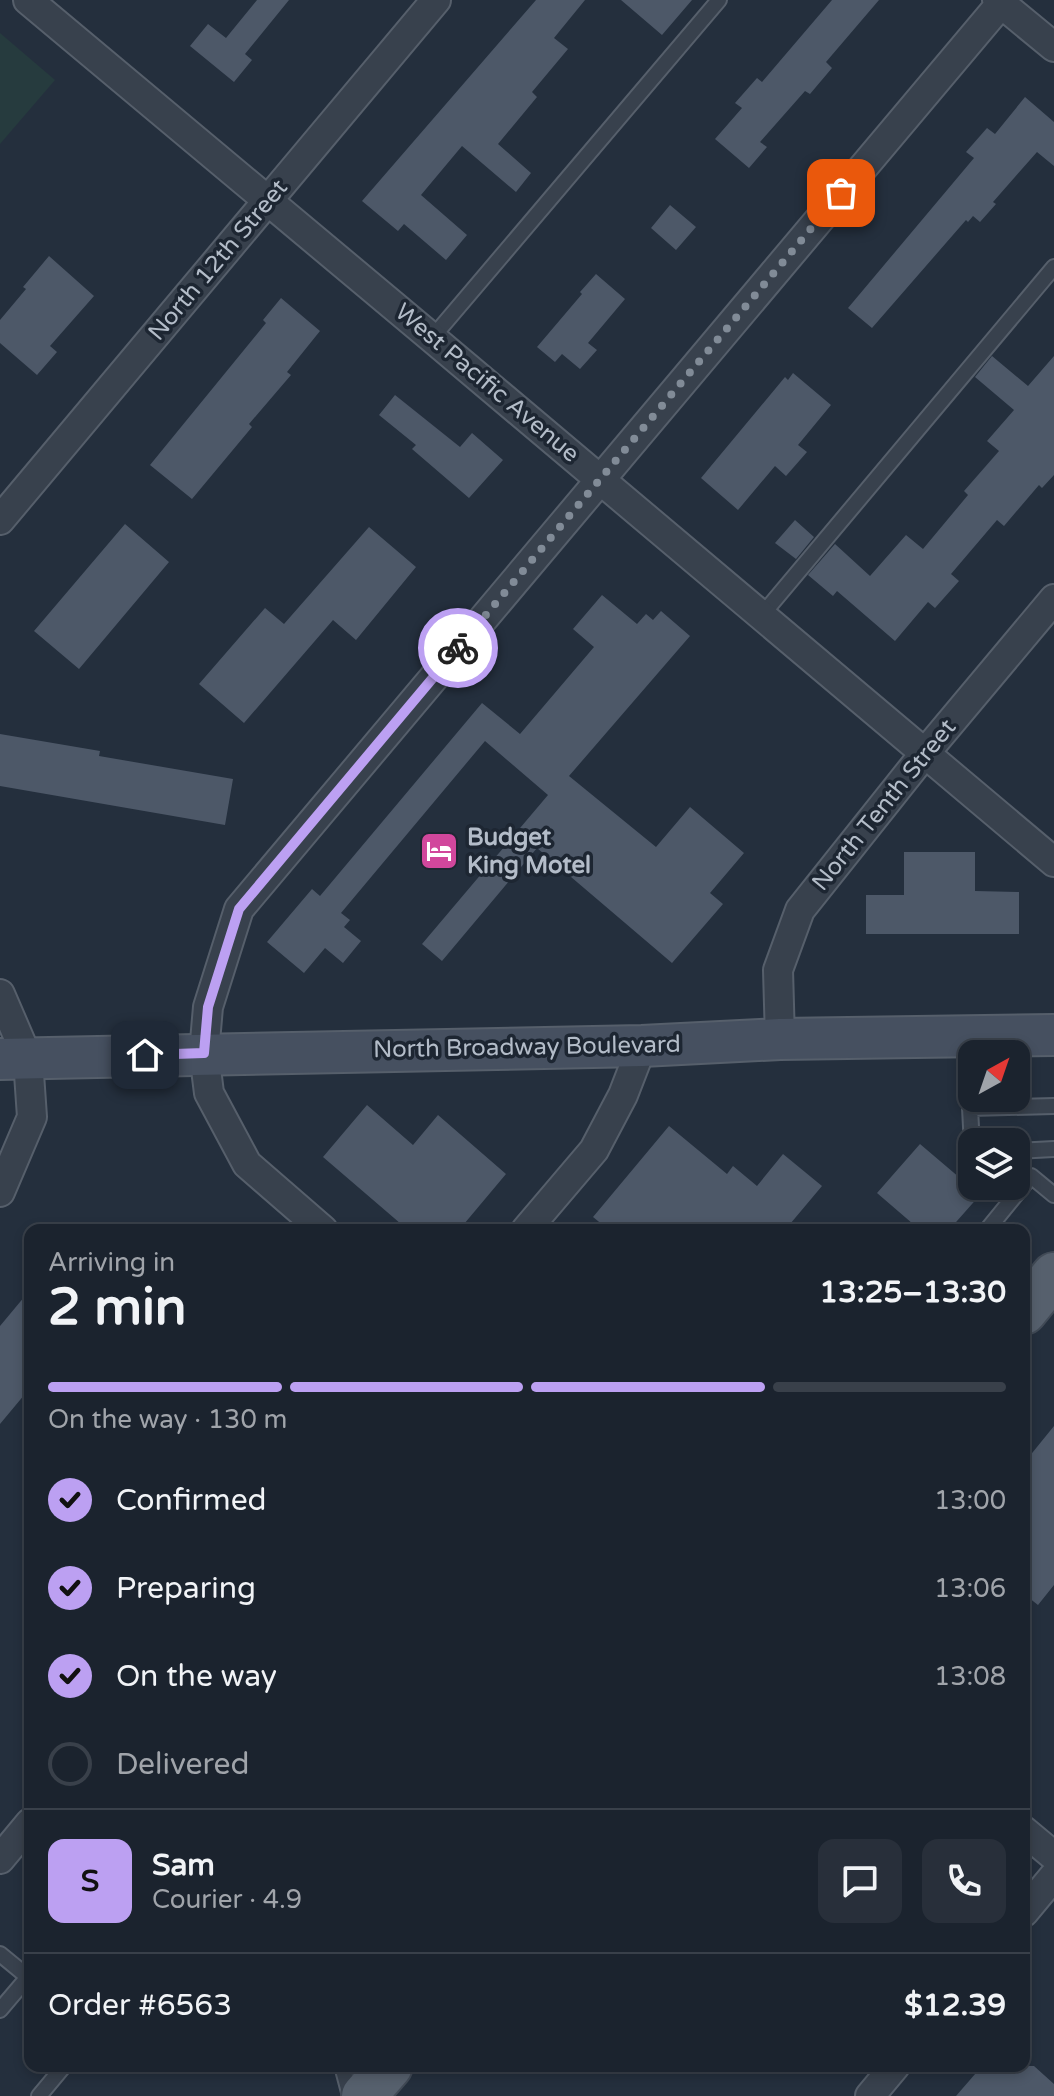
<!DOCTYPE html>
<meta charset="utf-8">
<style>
:root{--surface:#1b232e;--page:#282f3a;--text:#f1f3f6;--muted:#a0a4aa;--line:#39404a;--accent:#bca0f2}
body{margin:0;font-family:"Varela Round",sans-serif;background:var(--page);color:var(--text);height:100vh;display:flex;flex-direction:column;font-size:30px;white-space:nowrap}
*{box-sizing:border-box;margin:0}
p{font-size:26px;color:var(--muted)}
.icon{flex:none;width:44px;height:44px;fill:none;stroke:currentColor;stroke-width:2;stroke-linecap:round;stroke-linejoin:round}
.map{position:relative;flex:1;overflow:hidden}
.side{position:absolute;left:24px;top:1224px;width:1006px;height:848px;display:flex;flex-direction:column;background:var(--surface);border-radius:16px;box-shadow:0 4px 12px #0003,0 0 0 2px var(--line)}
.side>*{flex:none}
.needle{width:52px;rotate:40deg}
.tools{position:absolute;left:958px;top:1040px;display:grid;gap:16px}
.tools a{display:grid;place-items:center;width:72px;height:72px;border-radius:16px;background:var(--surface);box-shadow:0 4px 12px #0003,0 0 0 2px var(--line);font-size:40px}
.pin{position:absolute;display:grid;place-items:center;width:68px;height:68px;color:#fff;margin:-34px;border-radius:16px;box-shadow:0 4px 12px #0006}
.courier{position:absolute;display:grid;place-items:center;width:80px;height:80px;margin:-40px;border:6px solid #bca0f2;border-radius:50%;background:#fff;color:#222;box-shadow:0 2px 10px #0007}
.head em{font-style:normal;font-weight:800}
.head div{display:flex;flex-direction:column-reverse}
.head{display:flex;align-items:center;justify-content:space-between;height:136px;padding:0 24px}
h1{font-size:52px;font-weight:800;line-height:60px}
.bar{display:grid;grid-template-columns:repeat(4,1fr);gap:12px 8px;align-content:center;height:96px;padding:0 24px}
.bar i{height:10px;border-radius:6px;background:var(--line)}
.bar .on{background:var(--accent)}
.bar p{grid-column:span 4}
.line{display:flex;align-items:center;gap:20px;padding:0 24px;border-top:2px solid var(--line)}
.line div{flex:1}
.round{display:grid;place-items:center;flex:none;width:84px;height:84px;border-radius:16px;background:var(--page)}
ol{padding:0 24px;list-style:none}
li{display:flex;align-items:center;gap:24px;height:88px}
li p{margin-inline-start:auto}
li .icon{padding:8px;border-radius:50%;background:var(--accent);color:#111;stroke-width:4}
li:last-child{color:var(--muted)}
li i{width:44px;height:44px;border:4px solid var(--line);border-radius:50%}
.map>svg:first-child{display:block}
</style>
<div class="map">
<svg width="1054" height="2096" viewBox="0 0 1054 2096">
<rect width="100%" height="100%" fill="#242f3d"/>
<!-- green -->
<path fill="#263b3e" d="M 0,33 L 55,80 L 0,144 Z"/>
<!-- building -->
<path fill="#4d5868" d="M 257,0 L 289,0 L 245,54 L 252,60 L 234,82 L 190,46 L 208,24 L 226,38 Z
M 536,0 L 585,0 L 554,38 L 568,49 L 532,92 L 537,97 L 498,144 L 531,173 L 516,192 L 462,146 L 421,195 L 467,235 L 446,260 L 404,224 L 398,231 L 362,201 Z
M 621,0 L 692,0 L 662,35 Z
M 832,0 L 879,0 L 826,62 L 832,68 L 810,94 L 805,91 L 760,142 L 767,147 L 749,168 L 715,139 L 742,108 L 735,103 L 757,78 L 762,82 Z
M 1025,97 L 1054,122 L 1054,166 L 1037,152 L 993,202 L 996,204 L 980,222 L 973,216 L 968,222 L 966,220 L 872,328 L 848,308 L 974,158 L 966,152 L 987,128 L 995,134 Z
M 670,205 L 696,227 L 676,250 L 651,228 Z
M 49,256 L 94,296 L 50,346 L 57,352 L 37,375 L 0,343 L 0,320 L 26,289 L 23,287 Z
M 596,274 L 625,299 L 588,343 L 597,350 L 580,369 L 562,354 L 555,362 L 537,347 L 582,294 L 580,292 Z
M 281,298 L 320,331 L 287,372 L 291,375 L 249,424 L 252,427 L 192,499 L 150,465 L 266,323 L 263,320 Z
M 992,356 L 1028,386 L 1054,356 L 1054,475 L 1042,488 L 1039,485 L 1004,526 L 997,520 L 951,574 L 959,581 L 935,608 L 928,602 L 895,641 L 837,591 L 833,596 L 808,575 L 835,544 L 870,576 L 906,535 L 923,549 L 968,495 L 964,491 L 999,451 L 987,441 L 1014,410 L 975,377 Z
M 793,373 L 831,405 L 798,445 L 807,452 L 786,476 L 775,466 L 738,510 L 701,478 L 785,377 L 788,380 Z
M 395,395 L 460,447 L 472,433 L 503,460 L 469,498 L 412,449 L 416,445 L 379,415 Z
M 795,520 L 814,537 L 796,559 L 775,543 Z
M 125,524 L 169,562 L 79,669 L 34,631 Z
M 369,527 L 416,567 L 356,640 L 333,620 L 244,723 L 199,684 L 265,608 L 284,624 Z
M 602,595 L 637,624 L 646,614 L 653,620 L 661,611 L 690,636 L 569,776 L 656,847 L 690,807 L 744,853 L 710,893 L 723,904 L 672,963 L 537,848 L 442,961 L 422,944 L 548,795 L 485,741 L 341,913 L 350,920 L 344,927 L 361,941 L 343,963 L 325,948 L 304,973 L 267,942 L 312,889 L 320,896 L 482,703 L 520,734 L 594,647 L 573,629 Z
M 0,734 L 100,751 L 99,756 L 233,779 L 225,825 L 0,786 Z
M 904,852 L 975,852 L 975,891 L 1019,892 L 1019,934 L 866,934 L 866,895 L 904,895 Z
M 367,1105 L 413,1145 L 438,1115 L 506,1174 L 459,1230 L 408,1230 L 323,1157 Z
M 669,1126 L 727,1174 L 733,1166 L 757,1186 L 783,1154 L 822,1186 L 785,1230 L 609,1230 L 593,1217 Z
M 920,1144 L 980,1195 L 949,1230 L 920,1230 L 877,1193 Z
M 30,1290 L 30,1388 L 0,1424 L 0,1326 Z
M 1054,1426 L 1054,1585 L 1038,1605 L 1024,1594 L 1024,1463 Z
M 982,2066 L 1034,2066 L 1054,2084 L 1054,2096 L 956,2096 Z"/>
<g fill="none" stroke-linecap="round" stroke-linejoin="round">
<!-- lane casing -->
<g stroke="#565f6b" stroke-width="18">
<path id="lane" d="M 432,338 L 719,0
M 762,615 L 1054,267
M 1016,1040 L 1019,1106
M 972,1146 L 970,1108 L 1054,1106
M 1016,1151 L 1054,1149
M 987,1230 L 1031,1176 L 1054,1195
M 0,1954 L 28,1977
M 0,2010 L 28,1977 L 30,1979
M 342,2066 L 350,2096
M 39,2096 L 64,2066"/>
</g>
<!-- street casing -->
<g stroke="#565f6b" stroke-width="32">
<path id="street" d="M 28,0 L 432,338 L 1054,862
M 997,0 L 1054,47
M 0,520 L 436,0
M 0,994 L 28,1059 L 32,1117 L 0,1192
M 780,1039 L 778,970 L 800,910 L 925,753 L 1054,599
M 323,1230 L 247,1164 L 209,1093 L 204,1053 L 208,1007 L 239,909 L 1004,0
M 526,1230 L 594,1150 L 623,1095 L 642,1046
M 1024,1831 L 1054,1856
M 0,1859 L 30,1823
M 1024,1912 L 1054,1876
M 870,2096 L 895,2066"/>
</g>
<!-- secondary casing -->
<g stroke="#565f6b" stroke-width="44">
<path id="secondary" d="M 0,1059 L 642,1046 L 780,1039 L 1054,1035"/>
</g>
<!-- primary casing -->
<g stroke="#414a56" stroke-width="48">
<path id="primary" d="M 1024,1312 L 1054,1275
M 364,2096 L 390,2066"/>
</g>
<!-- lane -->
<use href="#lane" stroke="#38414d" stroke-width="14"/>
<!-- street -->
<use href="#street" stroke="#38414d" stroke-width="28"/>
<!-- secondary -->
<use href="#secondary" stroke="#465060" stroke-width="40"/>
<!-- primary -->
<use href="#primary" stroke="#56606d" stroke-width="44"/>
</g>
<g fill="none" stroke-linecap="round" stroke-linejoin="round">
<!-- done -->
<path stroke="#818b97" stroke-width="8" stroke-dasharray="0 14.4" d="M 458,648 L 841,193"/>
<!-- route -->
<path stroke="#bca0f2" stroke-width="10" d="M 145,1055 L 204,1053 L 208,1007 L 239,909 L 458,648"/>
</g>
<!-- icons -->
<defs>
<g id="hotel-square" transform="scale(2)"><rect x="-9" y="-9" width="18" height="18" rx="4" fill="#d1479c" stroke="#1d2632"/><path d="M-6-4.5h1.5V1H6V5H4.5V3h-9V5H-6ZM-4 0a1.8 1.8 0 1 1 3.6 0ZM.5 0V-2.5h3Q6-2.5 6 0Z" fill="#fff"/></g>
</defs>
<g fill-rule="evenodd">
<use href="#hotel-square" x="439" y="851"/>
</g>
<g text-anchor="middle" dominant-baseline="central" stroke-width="7" stroke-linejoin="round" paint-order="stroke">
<!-- street labels -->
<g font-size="24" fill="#b3bcc8" stroke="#1d2632">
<text transform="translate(218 260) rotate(-50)">North 12th Street</text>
<text transform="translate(487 383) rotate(40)">West Pacific Avenue</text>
<text transform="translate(884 805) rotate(-51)">North Tenth Street</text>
<text transform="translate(527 1047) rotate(-1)">North Broadway Boulevard</text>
</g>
<!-- poi labels -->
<g font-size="24" font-weight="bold" fill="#b3bcc8" stroke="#1d2632" text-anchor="start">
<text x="467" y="837">Budget<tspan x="467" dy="28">King Motel</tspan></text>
</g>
</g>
</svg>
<div class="tools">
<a><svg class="needle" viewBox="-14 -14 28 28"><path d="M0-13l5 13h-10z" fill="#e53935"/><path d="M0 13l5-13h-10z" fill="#a0a4aa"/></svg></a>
<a><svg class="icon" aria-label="layers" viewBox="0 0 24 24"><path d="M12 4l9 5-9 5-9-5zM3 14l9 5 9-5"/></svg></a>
</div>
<div class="pin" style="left:841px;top:193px;background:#ea580c"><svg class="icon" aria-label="bag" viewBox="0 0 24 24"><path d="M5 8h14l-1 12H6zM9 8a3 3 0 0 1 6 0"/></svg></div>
<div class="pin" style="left:145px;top:1055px;background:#1f2937"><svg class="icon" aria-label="home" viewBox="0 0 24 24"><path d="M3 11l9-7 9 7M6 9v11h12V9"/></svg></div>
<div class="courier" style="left:458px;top:648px"><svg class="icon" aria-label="bike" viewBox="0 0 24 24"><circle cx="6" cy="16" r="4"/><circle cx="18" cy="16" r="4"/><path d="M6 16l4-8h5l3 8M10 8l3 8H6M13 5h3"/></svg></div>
<section class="side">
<div class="head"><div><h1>2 min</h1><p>Arriving in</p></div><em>13:25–13:30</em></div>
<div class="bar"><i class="on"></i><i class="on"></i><i class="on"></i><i></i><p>On the way · 130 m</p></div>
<ol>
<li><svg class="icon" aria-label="check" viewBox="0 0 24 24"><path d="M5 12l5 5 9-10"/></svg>Confirmed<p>13:00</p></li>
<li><svg class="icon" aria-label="check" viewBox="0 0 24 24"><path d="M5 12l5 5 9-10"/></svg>Preparing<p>13:06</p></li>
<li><svg class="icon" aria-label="check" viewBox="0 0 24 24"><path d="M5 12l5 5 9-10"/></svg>On the way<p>13:08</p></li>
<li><i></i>Delivered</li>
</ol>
<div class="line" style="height:144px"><b class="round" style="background:var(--accent);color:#111">S</b><div><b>Sam</b><p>Courier · 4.9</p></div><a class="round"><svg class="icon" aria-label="chat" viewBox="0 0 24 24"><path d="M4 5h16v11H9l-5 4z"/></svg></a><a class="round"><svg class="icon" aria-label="phone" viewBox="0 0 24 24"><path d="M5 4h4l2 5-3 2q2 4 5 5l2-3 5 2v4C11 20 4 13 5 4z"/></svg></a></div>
<div class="line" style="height:104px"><div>Order #6563</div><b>$12.39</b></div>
</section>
</div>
